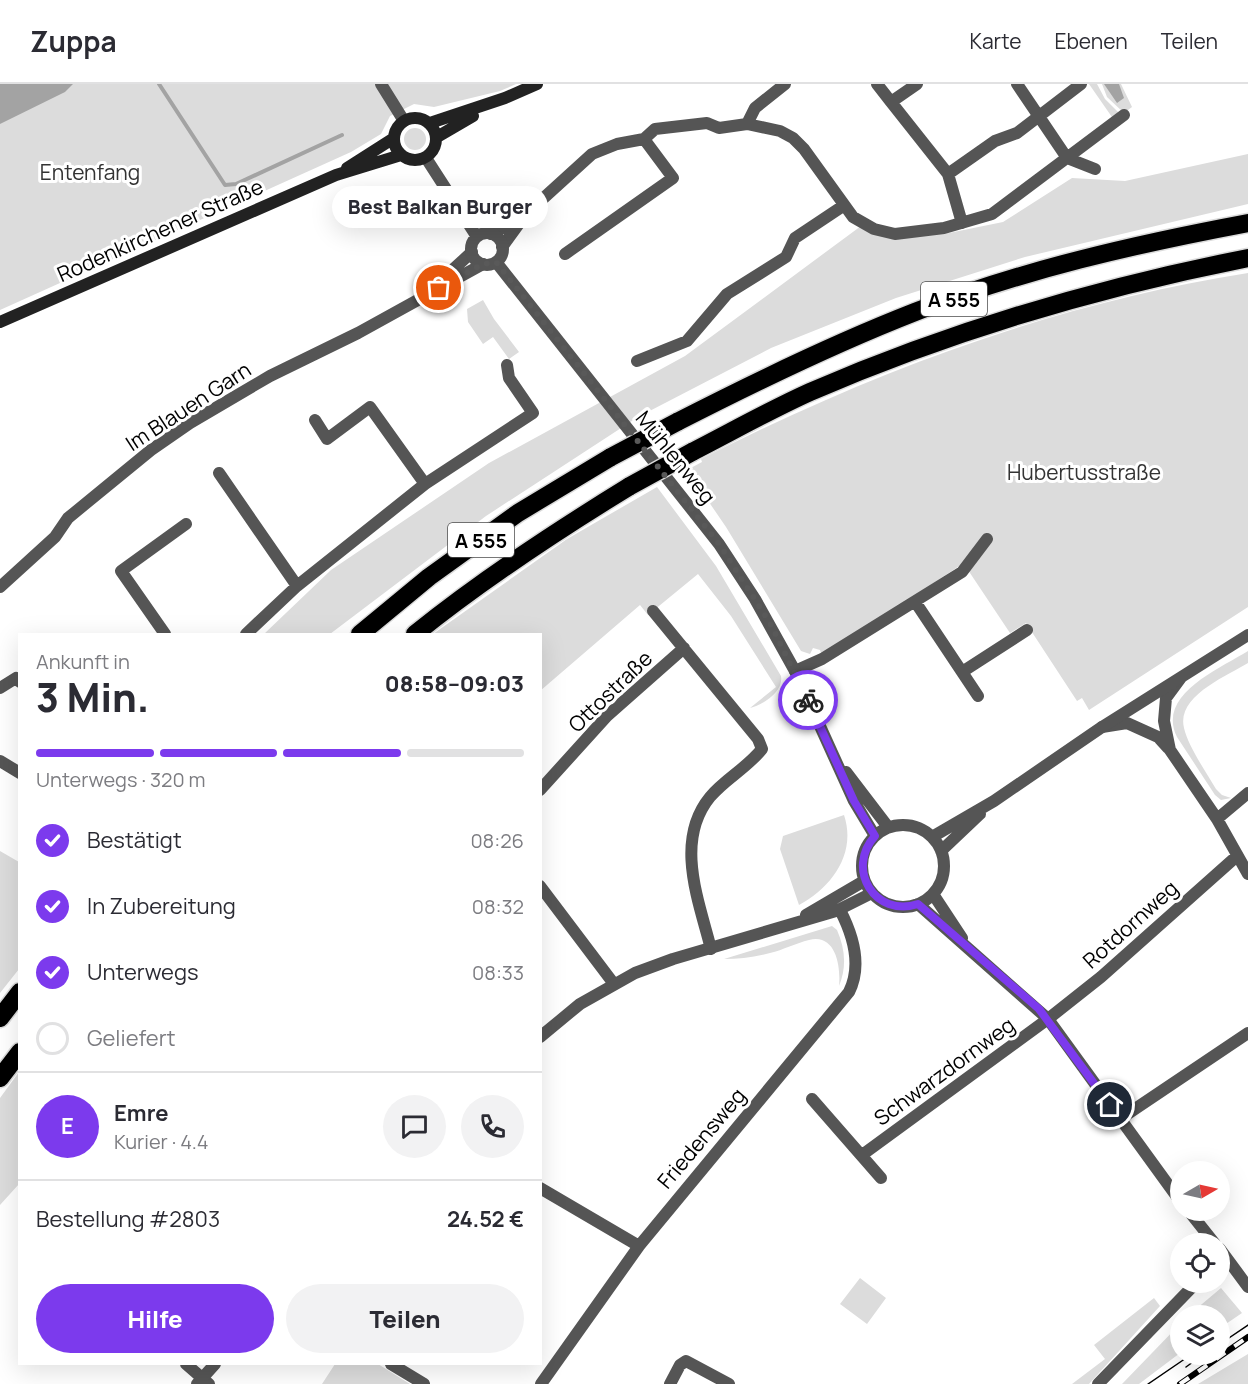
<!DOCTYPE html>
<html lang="de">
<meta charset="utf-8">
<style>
:root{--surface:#fff;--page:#f2f2f3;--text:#2b2b33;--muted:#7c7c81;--line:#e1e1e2;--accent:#7c3aed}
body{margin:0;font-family:Manrope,sans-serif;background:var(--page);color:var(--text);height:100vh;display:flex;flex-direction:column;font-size:22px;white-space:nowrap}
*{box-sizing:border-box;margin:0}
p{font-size:20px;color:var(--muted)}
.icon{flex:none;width:33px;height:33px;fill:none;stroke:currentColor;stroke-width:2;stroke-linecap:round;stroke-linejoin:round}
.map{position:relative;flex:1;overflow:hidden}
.details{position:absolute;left:18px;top:549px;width:524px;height:732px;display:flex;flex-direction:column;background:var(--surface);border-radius:0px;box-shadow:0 6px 24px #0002}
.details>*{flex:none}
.needle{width:39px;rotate:81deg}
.fabs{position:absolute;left:1170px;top:1077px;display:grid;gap:12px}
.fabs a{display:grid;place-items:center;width:60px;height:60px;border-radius:50%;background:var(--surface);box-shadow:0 6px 24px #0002;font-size:30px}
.pin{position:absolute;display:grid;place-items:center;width:51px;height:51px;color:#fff;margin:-26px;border:3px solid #fff;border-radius:50%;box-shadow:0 2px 6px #0007}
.courier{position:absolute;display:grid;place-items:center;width:60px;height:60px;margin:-30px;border:4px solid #7c3aed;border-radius:50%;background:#fff;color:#222;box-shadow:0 2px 8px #0007}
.bubble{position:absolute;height:42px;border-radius:21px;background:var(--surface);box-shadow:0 6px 24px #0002;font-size:20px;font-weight:800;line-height:42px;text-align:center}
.headline em{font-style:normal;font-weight:800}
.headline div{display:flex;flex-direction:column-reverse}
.headline{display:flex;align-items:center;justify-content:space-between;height:102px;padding:0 18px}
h1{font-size:39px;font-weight:800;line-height:45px}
.bar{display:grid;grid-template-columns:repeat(4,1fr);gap:9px 6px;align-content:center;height:72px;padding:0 18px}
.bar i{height:8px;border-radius:4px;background:var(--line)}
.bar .selected{background:var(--accent)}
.bar p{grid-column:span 4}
.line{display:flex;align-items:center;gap:15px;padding:0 18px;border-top:2px solid var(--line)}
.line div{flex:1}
.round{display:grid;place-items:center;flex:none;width:63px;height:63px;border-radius:32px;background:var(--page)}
ol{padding:0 18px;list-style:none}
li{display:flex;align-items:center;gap:18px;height:66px}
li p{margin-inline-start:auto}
li .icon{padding:6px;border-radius:50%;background:var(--accent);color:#fff;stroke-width:4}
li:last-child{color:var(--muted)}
li i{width:33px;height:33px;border:3px solid var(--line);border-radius:50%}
.button{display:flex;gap:12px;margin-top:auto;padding:12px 18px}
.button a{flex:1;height:69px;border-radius:36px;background:var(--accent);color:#fff;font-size:24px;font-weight:800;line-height:69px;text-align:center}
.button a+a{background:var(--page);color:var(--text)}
header{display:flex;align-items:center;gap:36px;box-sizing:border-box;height:84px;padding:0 30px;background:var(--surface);border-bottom:2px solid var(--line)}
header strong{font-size:28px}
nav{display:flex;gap:33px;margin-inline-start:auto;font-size:21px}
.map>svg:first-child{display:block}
</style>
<header>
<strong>Zuppa</strong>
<nav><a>Karte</a><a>Ebenen</a><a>Teilen</a></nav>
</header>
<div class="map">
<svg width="1248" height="1300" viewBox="0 0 1248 1300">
<rect width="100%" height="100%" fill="#fff"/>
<!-- green -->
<path fill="#dcdcdc" d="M 0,0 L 516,0 L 500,7 L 434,23 L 414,20 L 390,32 L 381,50 L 351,68 L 0,226 Z
M 1089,0 L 1097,0 L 1105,15 L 1121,31 L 1114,36 Z
M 1102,0 L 1121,0 L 1132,23 L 1124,29 L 1107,13 Z
M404 55a11 11 0 1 1 22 0a11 11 0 1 1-22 0Z
M 1248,70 L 1248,120 L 1025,173 L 896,214 L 771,264 L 638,333 L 486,432 L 330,550 L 264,550 L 331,486 L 489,379 L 685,272 L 861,142 L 944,150 L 1003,138 L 1072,94 L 1125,97 Z
M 1248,189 L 1248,523 L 1089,626 L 1082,614 L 1077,617 L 1026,539 L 1010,549 L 968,486 L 967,477 L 822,572 L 820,566 L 813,564 L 810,570 L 801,567 L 726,443 L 687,386 L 702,378 L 701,375 C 874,287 1056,219 1248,189 Z
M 483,216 L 494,235 L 519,268 L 509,275 L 493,253 L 483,260 L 468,238 L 467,225 Z
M 657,403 L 716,482 L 781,592 C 784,607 763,621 750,624 L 776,603 L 731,532 L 698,490 L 648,531 L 640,521 L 540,607 L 540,550 L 433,550 L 567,455 Z
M 1248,567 L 1248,579 C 1227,592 1176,612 1184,644 C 1188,662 1206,688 1216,705 L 1222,711 L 1231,714 L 1221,716 L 1215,711 L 1177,653 C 1156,611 1219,585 1248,567 Z
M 844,731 C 857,770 831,804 799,821 L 780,765 L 783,752 Z
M 0,767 L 19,778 L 19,885 L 0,909 Z
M 832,842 L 837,846 C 845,864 847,883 839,902 C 841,883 836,849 809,856 C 796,859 783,866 770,869 C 755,873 739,875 724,875 Z
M 19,988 L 19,1100 L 0,1121 L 0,1014 Z
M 860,1194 L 886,1214 L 867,1240 L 840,1220 Z
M 1221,1204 L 1242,1229 L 1220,1244 L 1220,1232 L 1189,1231 Z
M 1154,1214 L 1160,1222 L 1089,1300 L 1072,1300 L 1105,1275 L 1094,1261 Z
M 1180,1240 L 1180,1269 L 1139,1300 L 1122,1300 Z
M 1248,1270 L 1248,1300 L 1198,1300 Z
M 335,1280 L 378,1280 L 410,1300 L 322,1300 Z"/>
<!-- water -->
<path fill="#a3a3a3" d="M 0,0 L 73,0 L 65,8 L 0,40 Z
M 1104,0 L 1119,0 L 1124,14 L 1117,19 Z"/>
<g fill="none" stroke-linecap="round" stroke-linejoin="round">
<!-- stream -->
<path stroke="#a3a3a3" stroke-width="4" d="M 159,0 L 225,101 L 236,100 L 342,51"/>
<!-- motorway casing -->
<g stroke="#dbdbdb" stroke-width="21">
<path id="motorway" d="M 677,338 C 755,298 833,260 915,228 C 1022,186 1136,160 1248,139
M 692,368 C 731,348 770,326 810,308 C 953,246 1096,204 1248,174
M 360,550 L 429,493 L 518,429 L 611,373
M 415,550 C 483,495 555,448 630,402
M 0,934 L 20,908
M 0,994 L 20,968"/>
</g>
<!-- minor -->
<path stroke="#555" stroke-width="12" d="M 381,0 L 404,37
M 877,0 L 891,18
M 917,0 L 891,18 L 948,90 L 962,139
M 1017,0 L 1067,74
M 747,40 L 755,24 L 785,0
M 1067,74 L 1095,85
M 948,90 L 995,57 L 1017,49 L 1081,0
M 491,150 L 525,131
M 502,163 L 526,130 L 592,70 L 617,60 L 644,55 L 655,45 L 707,39 L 719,44 L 747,40 L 780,47 L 793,54 L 804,65 L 853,133 L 874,145 L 895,150 L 944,144 L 992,130 L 1124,31
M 565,170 L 673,94 L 644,55
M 436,201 L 472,168
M 637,277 L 687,257 L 727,210 L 786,173 L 795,154 L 843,122
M 315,336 L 327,355 L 370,323 L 425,400
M 219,389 L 297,502
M 0,503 L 55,453 L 68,434 L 151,366 L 190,339 L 270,292 L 358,249 L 483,180
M 916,519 L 962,588 L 1027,546
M 653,527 L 758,655 L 762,665 C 747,684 725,695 710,713 C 674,757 699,817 711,865
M 165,550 L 121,487 L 186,440
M 246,550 L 297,502 L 425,400 L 533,329 L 509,294 L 507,281
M 795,587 L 822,575 L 962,488 L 987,455
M 962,588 L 978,612
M 1180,595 L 1166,614 L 1164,637 L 1170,666 L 1217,735 L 1248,790
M 0,604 L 16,594 L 20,598
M 1102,643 L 1127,639 L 1158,653 L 1168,664
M 0,677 L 20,689
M 540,706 L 607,632 L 684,564
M 1217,735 L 1248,709
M 540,802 L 614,900
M 812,1015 L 881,1094
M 1120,1035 L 1248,949
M 862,1071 L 1048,935 L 1101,893 L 1237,772
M 540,1104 L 639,1162
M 186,1280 L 209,1300
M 391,1280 L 424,1300
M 541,1300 L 639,1162 L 849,908 C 862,882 853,851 840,826
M 670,1300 L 680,1281 L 686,1277 L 729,1300
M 1098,1300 L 1197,1198"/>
<!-- tertiary -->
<path stroke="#555" stroke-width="12" d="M 426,74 L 477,153
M471 165a16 16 0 1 1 32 0a16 16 0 1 1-32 0Z
M 496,178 L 719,460 L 755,515 L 795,587 L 854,717 L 875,752
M 846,688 L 888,743
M862 782a41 41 0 1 1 82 0a41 41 0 1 1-82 0Z
M 932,753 L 994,717 L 1102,643 L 1248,551
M 941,767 L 980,730
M 933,810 L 962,854
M 918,820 L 1048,935 L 1180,1117
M 806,831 L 864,797
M 540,953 L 580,920 L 635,889 L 673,875 L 836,827 L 872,809
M 1188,1126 L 1215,1160
M 1220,1165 L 1248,1203
M 197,1300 L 215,1280"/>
<!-- secondary -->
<path stroke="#222" stroke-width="12" d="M394 55a21 21 0 1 1 42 0a21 21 0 1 1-42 0Z
M 430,39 L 505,14 L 537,0
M 437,53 L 473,32
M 347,84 L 394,54
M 0,238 L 336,91 L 401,71"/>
<!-- motorway -->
<use href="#motorway" stroke="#000" stroke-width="18"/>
<!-- tram -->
<path stroke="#000" stroke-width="1.5" d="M 1220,1260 L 1248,1241
M 1186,1283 L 1204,1270
M 1148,1300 L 1192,1270"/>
<!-- rail casing -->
<g stroke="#000" stroke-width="6">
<path id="rail" d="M 1180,1300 L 1248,1253"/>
</g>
<!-- rail -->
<use href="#rail" stroke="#fff" stroke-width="4" stroke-dasharray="11" stroke-linecap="butt"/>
<!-- motorway-bridge casing -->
<g stroke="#dbdbdb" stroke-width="21" stroke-linecap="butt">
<path id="motorway-bridge" d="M 611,373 L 677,338
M 630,402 L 692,368"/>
</g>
<!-- motorway-bridge -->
<use href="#motorway-bridge" stroke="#000" stroke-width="18"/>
</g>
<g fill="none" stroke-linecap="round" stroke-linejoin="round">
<!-- done -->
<path stroke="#595959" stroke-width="6" stroke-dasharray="0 10.8" d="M 439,204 L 483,180 L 496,178 L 719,460 L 770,539 L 808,616"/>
<!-- route -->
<path stroke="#7c3aed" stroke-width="8" d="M 808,616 L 854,717 L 875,752 C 845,785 875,834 918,820 L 1039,925 L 1110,1021"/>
</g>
<g text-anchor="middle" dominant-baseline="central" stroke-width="6" stroke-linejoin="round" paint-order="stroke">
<!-- shield labels -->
<g fill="#fff" stroke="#4c4c4c" stroke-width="1.5">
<rect x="921" y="198" width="66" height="34" rx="4.5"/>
<rect x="448" y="439" width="66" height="34" rx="4.5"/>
</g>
<g font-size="20" font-weight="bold" fill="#000">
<text x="954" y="215">A 555</text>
<text x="481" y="456">A 555</text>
</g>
<!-- park labels -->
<g font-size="21" fill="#333" stroke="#fff">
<text x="90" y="88">Entenfang</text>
<text x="1084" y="388">Hubertusstraße</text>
</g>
<!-- street labels -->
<g font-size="21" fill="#000" stroke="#fff">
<text transform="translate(160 146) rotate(-24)">Rodenkirchener Straße</text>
<text transform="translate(188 322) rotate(-33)">Im Blauen Garn</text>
<text transform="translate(676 373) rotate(51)">Mühlenweg</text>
<text transform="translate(610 607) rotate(-44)">Ottostraße</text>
<text transform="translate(1130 840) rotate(-42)">Rotdornweg</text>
<text transform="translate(944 987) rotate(-36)">Schwarzdornweg</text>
<text transform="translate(701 1054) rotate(-50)">Friedensweg</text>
</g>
</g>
</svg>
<div class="fabs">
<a><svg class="needle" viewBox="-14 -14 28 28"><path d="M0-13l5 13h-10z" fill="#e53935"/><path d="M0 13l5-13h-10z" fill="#7c7c81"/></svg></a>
<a><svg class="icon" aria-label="locate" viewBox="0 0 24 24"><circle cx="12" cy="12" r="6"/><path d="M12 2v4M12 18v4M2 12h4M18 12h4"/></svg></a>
<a><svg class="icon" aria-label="layers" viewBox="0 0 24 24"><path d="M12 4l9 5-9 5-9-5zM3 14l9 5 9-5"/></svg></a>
</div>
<div class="pin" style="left:439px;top:204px;background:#ea580c"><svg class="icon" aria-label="bag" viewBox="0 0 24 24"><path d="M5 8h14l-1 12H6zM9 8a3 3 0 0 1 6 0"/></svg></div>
<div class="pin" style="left:1110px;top:1021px;background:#1f2937"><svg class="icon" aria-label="home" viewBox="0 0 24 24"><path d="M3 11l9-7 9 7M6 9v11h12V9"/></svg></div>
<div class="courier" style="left:808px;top:616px"><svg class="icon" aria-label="bike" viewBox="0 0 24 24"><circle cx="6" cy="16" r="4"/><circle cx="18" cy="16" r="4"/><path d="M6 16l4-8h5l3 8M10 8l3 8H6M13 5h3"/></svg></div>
<div class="bubble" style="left:332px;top:102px;width:216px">Best Balkan Burger</div>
<section class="details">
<div class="headline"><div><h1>3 Min.</h1><p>Ankunft in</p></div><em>08:58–09:03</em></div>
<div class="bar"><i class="selected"></i><i class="selected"></i><i class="selected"></i><i></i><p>Unterwegs · 320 m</p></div>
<ol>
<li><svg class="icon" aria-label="check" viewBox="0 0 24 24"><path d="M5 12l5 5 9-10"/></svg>Bestätigt<p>08:26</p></li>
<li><svg class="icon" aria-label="check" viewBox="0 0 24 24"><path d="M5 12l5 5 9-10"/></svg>In Zubereitung<p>08:32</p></li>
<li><svg class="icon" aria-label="check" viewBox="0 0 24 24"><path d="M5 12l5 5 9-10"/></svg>Unterwegs<p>08:33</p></li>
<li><i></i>Geliefert</li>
</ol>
<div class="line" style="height:108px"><b class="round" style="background:var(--accent);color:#fff">E</b><div><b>Emre</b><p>Kurier · 4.4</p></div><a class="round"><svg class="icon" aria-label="chat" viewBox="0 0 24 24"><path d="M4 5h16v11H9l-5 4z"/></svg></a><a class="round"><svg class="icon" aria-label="phone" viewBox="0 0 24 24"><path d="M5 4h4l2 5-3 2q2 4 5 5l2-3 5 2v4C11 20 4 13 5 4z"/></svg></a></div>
<div class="line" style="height:78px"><div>Bestellung #2803</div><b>24.52 €</b></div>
<div class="button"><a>Hilfe</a><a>Teilen</a></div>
</section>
</div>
